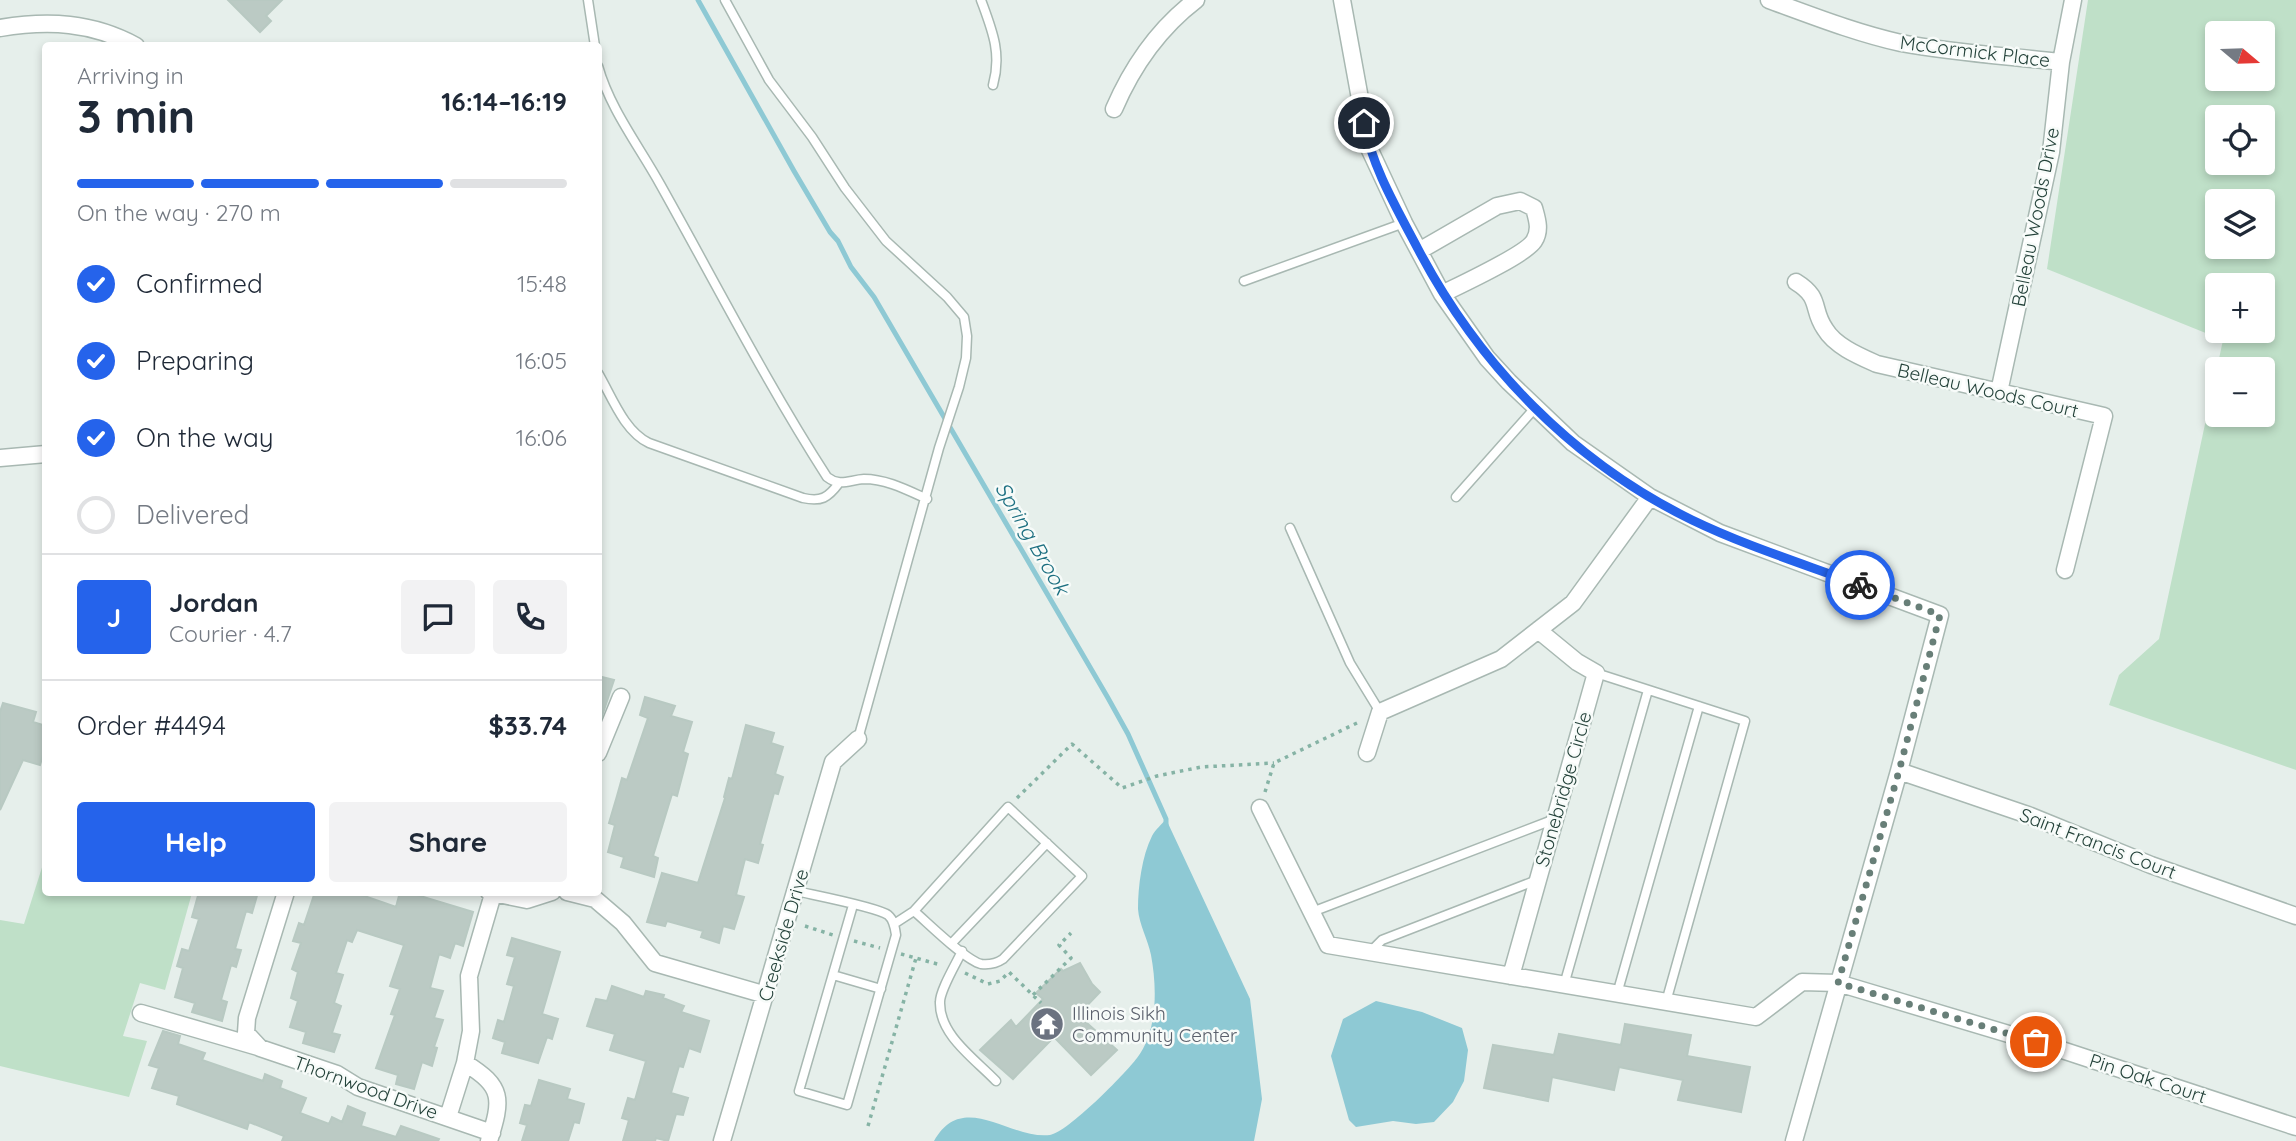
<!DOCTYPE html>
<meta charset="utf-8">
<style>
:root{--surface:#fff;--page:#f2f2f3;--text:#1f2937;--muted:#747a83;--line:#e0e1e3;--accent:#2563eb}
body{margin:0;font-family:Quicksand,sans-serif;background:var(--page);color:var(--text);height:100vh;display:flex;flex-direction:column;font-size:26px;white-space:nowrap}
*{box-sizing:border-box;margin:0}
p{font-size:23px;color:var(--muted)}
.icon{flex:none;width:38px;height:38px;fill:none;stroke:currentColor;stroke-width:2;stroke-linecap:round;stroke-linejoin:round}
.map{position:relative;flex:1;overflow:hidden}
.panel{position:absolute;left:42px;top:42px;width:560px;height:854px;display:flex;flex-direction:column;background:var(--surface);border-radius:7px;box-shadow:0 4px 10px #0003}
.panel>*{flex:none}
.needle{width:46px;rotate:109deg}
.fabs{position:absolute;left:2205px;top:21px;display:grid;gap:14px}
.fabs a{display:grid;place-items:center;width:70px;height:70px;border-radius:7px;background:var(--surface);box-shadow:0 4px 10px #0003;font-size:35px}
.pin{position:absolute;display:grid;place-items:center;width:60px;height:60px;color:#fff;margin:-30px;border:4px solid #fff;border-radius:50%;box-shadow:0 2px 7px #0007}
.courier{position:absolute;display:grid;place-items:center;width:70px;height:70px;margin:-35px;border:5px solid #2563eb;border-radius:50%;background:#fff;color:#222;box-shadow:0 2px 9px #0007}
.overview em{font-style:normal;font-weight:700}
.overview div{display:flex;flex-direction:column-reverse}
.overview{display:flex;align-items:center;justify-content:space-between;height:119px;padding:0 35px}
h1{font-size:46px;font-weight:700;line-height:52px}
.bar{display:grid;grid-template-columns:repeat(4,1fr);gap:10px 7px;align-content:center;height:84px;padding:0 35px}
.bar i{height:9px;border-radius:5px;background:var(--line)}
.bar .on{background:var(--accent)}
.bar p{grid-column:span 4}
.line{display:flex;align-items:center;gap:18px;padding:0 35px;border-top:2px solid var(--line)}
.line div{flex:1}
.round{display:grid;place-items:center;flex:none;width:74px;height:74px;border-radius:7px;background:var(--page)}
ol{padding:0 35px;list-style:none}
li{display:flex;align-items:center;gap:21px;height:77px}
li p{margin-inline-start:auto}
li .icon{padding:7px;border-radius:50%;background:var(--accent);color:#fff;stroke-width:4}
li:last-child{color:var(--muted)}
li i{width:38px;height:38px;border:4px solid var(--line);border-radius:50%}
.button{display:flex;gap:14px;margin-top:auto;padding:14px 35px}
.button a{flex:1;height:80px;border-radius:7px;background:var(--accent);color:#fff;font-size:28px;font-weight:700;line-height:80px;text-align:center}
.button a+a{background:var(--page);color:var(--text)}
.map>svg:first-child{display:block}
</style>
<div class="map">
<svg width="2296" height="1141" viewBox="0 0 2296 1141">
<rect width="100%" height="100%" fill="#e6efeb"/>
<!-- green -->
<path fill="#bfe0c8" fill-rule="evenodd" d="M 2088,0 L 2296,0 L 2296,770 L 2109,705 L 2119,675 L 2159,639 L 2223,340 L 2047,269 ZM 2217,33 L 2263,33 L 2263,79 L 2217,79 ZM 2217,117 L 2263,117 L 2263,163 L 2217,163 ZM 2217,201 L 2263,201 L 2263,247 L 2217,247 ZM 2217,285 L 2263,285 L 2263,331 L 2217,331 ZM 2217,369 L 2263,369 L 2263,415 L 2217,415 Z
M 45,858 L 46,892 L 192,893 L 165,990 L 140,983 L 123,1036 L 147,1041 L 129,1097 L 0,1066 L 0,920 L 24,924 Z"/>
<!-- water -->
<path fill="#8ec9d4" d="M 1166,819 L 1250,999 L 1262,1099 L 1254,1141 L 934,1141 C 963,1089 1010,1140 1050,1135 C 1068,1132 1125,1074 1137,1058 C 1158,1031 1157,987 1151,955 C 1148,940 1139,924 1138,909 C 1138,886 1142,856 1152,836 C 1155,830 1162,824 1166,819 Z
M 1376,1001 L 1422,1012 L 1462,1028 L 1468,1050 L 1464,1081 L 1453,1102 L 1434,1122 L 1416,1124 L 1393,1121 L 1356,1127 L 1349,1120 L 1331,1056 L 1343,1019 Z"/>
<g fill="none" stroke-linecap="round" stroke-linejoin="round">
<!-- stream -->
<path stroke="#8ec9d4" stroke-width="5" d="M 698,0 L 794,171 L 830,232 L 838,241 L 851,267 L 874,297 L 1108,698 L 1128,734 L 1166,819 L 1166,825"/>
</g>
<!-- building -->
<path fill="#bbcac4" stroke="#b8c9c2" stroke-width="2" d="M 228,0 L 282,0 L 266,16 L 271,21 L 260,32 Z
M 598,676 L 614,680 L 601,719 L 598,719 Z
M 645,697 L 675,706 L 671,716 L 692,722 L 683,752 L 688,754 L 677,796 L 672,794 L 653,856 L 658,858 L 654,877 L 621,867 L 624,857 L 608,852 L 615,825 L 609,823 L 617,796 L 622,778 L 627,780 L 648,718 L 640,715 Z
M 3,703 L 36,712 L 33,722 L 46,726 L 46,745 L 40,765 L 23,760 L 0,810 L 0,712 Z
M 746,725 L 774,733 L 771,743 L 783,747 L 775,774 L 783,777 L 778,794 L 774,793 L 760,844 L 763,845 L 758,863 L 745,859 L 736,895 L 744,897 L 734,929 L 723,926 L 719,943 L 701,937 L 703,931 L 667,921 L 665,926 L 647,922 L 662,873 L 698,883 L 725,798 L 724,797 L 729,778 L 732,779 Z
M 199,892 L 258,892 L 252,913 L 246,911 L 235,949 L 241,950 L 236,967 L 231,965 L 221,1000 L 227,1002 L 222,1021 L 192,1012 L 195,1003 L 175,997 L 183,968 L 177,966 L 182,949 L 189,951 L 199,919 L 192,917 Z
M 315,892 L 353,892 L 396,907 L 400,892 L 407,892 L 473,912 L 463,946 L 455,943 L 450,958 L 439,954 L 430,988 L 443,991 L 434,1018 L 443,1020 L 434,1047 L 437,1048 L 432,1066 L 422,1062 L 414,1089 L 396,1084 L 398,1075 L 376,1068 L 395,1015 L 391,1014 L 400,989 L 390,986 L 404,945 L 357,930 L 352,942 L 347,940 L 336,973 L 343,975 L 334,1003 L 341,1006 L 332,1033 L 340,1035 L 334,1052 L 303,1043 L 306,1032 L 290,1027 L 298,1001 L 291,998 L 298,972 L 292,969 L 301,943 L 293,941 L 299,923 L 304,925 Z
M 512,938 L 560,952 L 542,1014 L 558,1019 L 552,1039 L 547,1037 L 538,1063 L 502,1053 L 505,1042 L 493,1038 L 498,1020 L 504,1022 L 514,986 L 507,984 L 515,957 L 507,955 Z
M 1080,963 L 1092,984 L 1100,992 L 1078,1015 L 1117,1050 L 1091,1075 L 1054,1037 L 1013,1079 L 980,1050 L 1011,1020 L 1016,1027 L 1043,999 L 1036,993 L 1061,969 L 1063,971 Z
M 612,986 L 644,997 L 646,991 L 664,995 L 663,998 L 684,1006 L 681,1012 L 709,1021 L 700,1052 L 689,1048 L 683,1067 L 679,1066 L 671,1093 L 688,1098 L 683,1115 L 676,1114 L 668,1141 L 656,1138 L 655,1141 L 623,1141 L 629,1120 L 622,1118 L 628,1098 L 635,1100 L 646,1061 L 610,1050 L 615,1034 L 587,1026 L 596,999 L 607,1001 Z
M 1625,1024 L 1691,1035 L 1687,1056 L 1750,1067 L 1741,1112 L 1678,1100 L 1683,1080 L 1619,1067 L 1614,1090 L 1552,1077 L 1548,1101 L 1484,1088 L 1493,1045 L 1554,1055 L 1559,1034 L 1621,1045 Z
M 163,1031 L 180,1036 L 178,1044 L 205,1053 L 202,1060 L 263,1081 L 265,1074 L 282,1081 L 280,1088 L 306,1098 L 300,1113 L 329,1124 L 332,1117 L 342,1122 L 348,1106 L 365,1113 L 361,1126 L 396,1137 L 401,1126 L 439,1139 L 438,1141 L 282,1141 L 284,1136 L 249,1122 L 247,1129 L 177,1104 L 179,1096 L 152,1088 L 159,1068 L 149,1065 Z
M 539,1080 L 570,1089 L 567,1099 L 584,1104 L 579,1123 L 574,1122 L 568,1141 L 522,1141 L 527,1125 L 520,1123 L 525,1105 L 531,1106 Z"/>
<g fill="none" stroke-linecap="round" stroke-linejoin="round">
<!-- lane casing -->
<g stroke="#a8b8b2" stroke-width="11">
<path id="lane" d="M 588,0 L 595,46
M 725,0 L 769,80 L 812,137 L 845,188 L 886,241 L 947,297 L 964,317 L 967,336 L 966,358 L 959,387 L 939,448 L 858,739
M 981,0 C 992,30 1002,53 993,85
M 598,66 C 610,109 639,146 660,184 C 715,282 766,382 827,477 C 840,487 849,480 864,479 C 886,479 907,490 927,499
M 1244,281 L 1404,223
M 598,373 C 612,397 624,431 649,443 L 803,498 C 821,502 828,498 839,483
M 1456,497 L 1535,408
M 1290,528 L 1350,663 L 1380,712
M 1596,673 L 1745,721 L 1666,1002
M 796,891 C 813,895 877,907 888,915 C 894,920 895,928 896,935 L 847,1105 L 799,1091 L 853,905
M 1312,912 L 1555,819
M 894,924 L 914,911 L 1008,807 L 1082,876 L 1003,959 C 997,963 989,965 981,964 C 965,960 928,923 914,911
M 952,943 L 1047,843
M 962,951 C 956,964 940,990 940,1002 C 939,1035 975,1059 996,1081
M 1371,951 L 1382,940 L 1537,880
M 833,975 L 881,989
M 1564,985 L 1648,690
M 1617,994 L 1699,706"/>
</g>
<!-- street casing -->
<g stroke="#a8b8b2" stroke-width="19">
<path id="street" d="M 1342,0 L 1369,148 L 1404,223 L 1442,294 L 1487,358 L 1509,382 L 1573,443 L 1650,497 L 1720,533 L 1940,615 L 1899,771 L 1794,1141
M 1769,0 C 1813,16 1856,33 1901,43 C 1954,53 2008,56 2061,62
M 0,28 C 48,20 92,22 136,46
M 1114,109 C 1133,65 1158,29 1196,0
M 1419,251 L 1497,206 L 1520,201 L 1534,208 C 1537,219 1541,230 1534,241 C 1525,255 1460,285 1442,294
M 1796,282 C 1822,298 1811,309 1825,329 C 1835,346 1859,356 1877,364 L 2104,416 L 2065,570
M 1999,392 L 2051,152 L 2061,62 L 2073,0
M 0,458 L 46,454
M 598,753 L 621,697
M 1367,753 L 1380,712 L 1501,659 L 1573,603 L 1650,497
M 1899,771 L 2028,815 L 2151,865 L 2296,916
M 1260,808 L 1328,945 L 1756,1017 L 1802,982 L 1838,983 L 2062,1050 L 2296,1127
M 286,892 L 247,1018 L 246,1033 L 260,1048 L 337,1074 L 358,1087 L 492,1133
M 489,892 L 527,900 L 552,892
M 567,892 L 595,899 L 623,923 L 655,963 L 766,995
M 1511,976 L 1596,673 L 1577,662 L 1538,630
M 141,1013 L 258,1047
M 465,1063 C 504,1087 502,1099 489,1141
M 448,1117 L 465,1063 L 471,1031 L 469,976 L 493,894
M 722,1141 L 833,762 L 858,739"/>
</g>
<!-- path -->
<path stroke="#86b3a5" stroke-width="3.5" stroke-dasharray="3.5 5" stroke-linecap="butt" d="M 1265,792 L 1274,763 L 1359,722
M 1017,798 L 1072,744 L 1122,788 L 1157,776 L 1201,767 L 1274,763
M 805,926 L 833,935
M 854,941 L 880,948
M 901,954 L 941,965
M 965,973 L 988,984 L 1000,981 L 1009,972 L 1041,1003
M 1033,995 L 1071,958 L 1059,945 L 1071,933
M 868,1126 L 916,958"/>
<!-- lane -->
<use href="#lane" stroke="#fff" stroke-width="8"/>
<!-- street -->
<use href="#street" stroke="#fff" stroke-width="16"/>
</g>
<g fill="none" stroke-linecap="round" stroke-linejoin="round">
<!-- done -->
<path stroke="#687f78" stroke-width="7" stroke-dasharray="0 12.6" d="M 1860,585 L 1940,615 L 1899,771 L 1838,983 L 2036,1042"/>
<!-- route -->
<path stroke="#2563eb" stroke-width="9" d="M 1364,123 C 1372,167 1397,209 1418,249 C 1479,365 1573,462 1692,520 C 1746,546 1804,564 1860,585"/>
</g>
<!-- icons -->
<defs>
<g id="temple-disc" transform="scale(1.75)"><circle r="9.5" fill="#6b7280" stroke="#f7fbf9"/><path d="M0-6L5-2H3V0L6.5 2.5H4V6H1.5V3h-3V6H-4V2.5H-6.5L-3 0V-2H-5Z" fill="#fff"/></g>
</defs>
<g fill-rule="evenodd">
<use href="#temple-disc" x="1047" y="1024"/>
</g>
<g text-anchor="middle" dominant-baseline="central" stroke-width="5" stroke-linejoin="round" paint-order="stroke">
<!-- street labels -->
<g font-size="19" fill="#24423a" stroke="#f7fbf9">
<text transform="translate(1975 51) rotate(7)">McCormick Place</text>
<text transform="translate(2035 217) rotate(-79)">Belleau Woods Drive</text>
<text transform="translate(1988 390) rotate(13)">Belleau Woods Court</text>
<text transform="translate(1563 789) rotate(-74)">Stonebridge Circle</text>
<text transform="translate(2098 843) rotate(21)">Saint Francis Court</text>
<text transform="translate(783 935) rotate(-74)">Creekside Drive</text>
<text transform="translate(2148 1078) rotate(18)">Pin Oak Court</text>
<text transform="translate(366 1087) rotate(20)">Thornwood Drive</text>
</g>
<!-- worship labels -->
<g font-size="19" fill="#5b616d" stroke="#f7fbf9" text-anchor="start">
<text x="1072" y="1013">Illinois Sikh<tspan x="1072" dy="22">Community Center</tspan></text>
</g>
<!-- water labels -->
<g font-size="21" font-style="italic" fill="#1c6f80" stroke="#f7fbf9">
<text transform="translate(1033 538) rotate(60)">Spring Brook</text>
</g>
</g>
</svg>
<div class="fabs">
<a><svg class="needle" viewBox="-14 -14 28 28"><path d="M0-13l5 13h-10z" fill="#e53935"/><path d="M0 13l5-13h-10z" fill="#747a83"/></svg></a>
<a><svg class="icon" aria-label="locate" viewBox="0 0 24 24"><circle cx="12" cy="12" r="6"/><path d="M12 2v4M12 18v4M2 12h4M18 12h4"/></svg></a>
<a><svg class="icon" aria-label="layers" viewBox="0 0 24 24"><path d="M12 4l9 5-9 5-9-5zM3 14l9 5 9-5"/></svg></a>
<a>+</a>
<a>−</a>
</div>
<div class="pin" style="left:2036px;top:1042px;background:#ea580c"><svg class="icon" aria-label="bag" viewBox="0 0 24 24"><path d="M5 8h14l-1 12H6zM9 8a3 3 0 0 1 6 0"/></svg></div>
<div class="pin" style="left:1364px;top:123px;background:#1f2937"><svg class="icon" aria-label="home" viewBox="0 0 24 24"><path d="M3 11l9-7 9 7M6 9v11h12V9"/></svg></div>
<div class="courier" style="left:1860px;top:585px"><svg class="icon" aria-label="bike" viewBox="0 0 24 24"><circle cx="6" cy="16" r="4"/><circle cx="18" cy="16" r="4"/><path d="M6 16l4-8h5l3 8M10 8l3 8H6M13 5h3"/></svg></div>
<section class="panel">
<div class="overview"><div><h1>3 min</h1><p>Arriving in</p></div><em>16:14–16:19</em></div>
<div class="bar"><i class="on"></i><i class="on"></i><i class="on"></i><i></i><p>On the way · 270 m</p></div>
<ol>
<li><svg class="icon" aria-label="check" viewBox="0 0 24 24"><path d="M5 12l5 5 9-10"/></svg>Confirmed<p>15:48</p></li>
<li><svg class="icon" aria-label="check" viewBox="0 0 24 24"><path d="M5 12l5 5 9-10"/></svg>Preparing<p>16:05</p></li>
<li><svg class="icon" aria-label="check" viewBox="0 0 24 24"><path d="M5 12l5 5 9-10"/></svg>On the way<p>16:06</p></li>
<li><i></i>Delivered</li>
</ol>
<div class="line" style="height:126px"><b class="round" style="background:var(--accent);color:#fff">J</b><div><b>Jordan</b><p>Courier · 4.7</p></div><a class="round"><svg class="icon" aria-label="chat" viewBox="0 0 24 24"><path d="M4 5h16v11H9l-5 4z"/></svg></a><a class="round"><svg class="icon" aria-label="phone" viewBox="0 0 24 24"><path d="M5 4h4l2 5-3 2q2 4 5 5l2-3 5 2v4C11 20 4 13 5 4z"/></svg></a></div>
<div class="line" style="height:91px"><div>Order #4494</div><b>$33.74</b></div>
<div class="button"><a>Help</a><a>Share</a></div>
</section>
</div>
